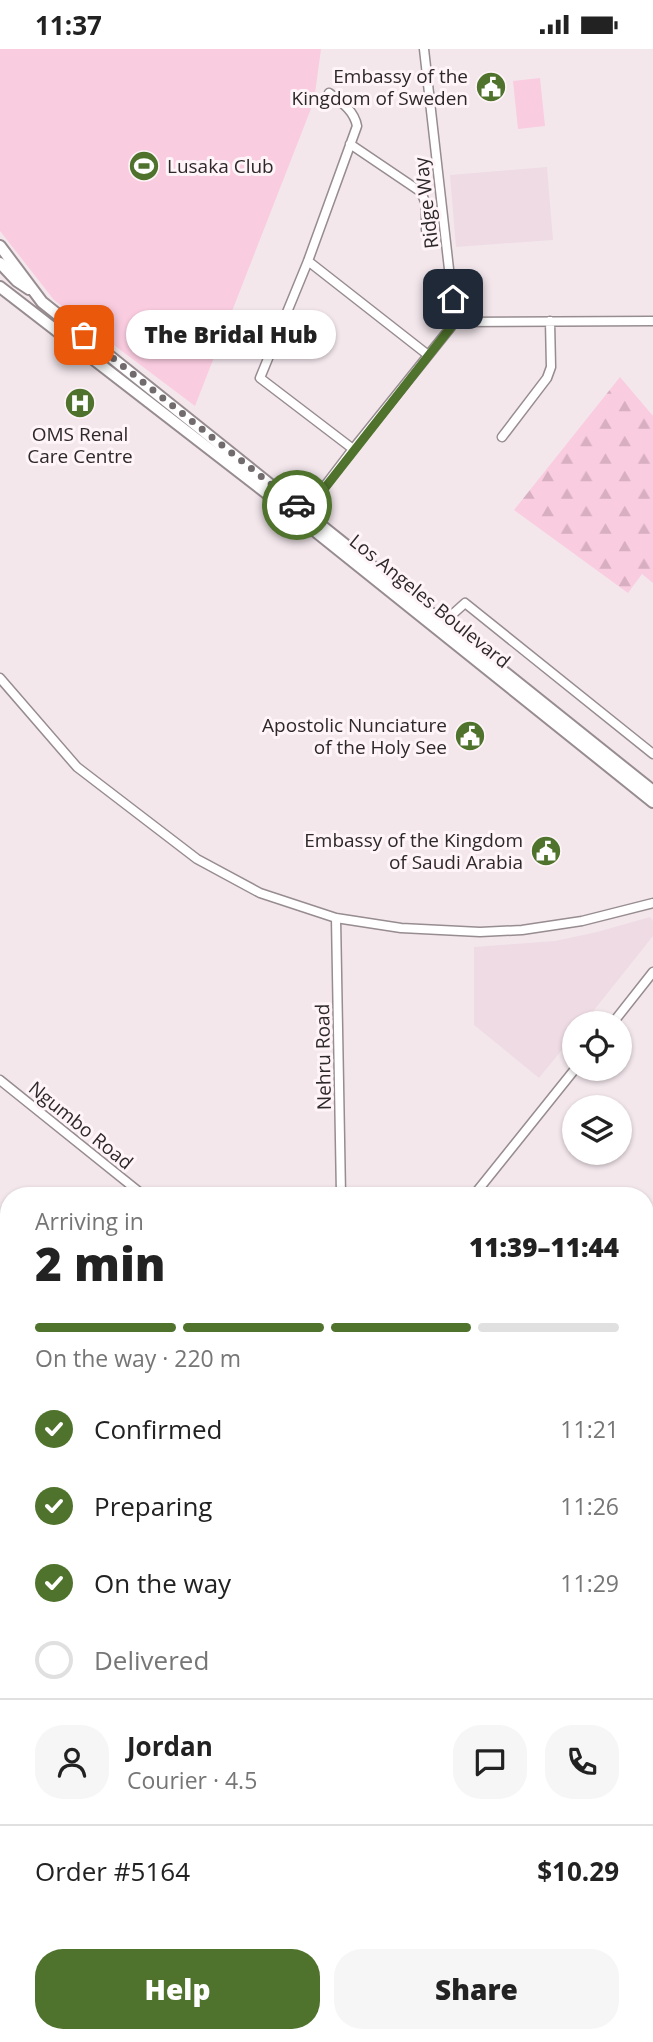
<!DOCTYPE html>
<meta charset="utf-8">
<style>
:root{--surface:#fff;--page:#f6f6f6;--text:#222;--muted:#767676;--line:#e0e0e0;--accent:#4f732c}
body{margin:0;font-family:"Open Sans",sans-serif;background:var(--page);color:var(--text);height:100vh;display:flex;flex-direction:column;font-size:26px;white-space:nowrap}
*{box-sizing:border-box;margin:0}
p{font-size:23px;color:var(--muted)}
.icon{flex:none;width:38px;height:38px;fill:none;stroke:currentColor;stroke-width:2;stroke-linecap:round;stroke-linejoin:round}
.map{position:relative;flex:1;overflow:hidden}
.side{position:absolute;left:0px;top:1138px;width:654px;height:856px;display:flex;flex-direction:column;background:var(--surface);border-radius:28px 28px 0 0;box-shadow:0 2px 5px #0004}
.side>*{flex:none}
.fabs{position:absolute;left:562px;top:962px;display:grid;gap:14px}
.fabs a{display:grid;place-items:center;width:70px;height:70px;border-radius:50%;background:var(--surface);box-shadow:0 2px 5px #0004;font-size:35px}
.pin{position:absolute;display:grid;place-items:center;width:60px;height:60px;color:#fff;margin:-30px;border-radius:14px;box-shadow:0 4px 10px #0006}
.courier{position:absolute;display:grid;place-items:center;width:70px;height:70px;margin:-35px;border:5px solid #4f732c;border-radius:50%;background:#fff;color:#222;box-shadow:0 2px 9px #0007}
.bubble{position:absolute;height:49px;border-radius:24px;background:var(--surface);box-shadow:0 2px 5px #0004;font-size:23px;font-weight:800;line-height:49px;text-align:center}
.head em{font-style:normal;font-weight:800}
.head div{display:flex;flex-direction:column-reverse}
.head{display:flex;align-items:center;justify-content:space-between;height:119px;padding:0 35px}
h1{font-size:46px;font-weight:800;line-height:52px}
.bar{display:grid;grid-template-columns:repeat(4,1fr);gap:10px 7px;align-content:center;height:84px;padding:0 35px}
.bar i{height:9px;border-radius:5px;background:var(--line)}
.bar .on{background:var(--accent)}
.bar p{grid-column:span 4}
.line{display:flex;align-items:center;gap:18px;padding:0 35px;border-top:2px solid var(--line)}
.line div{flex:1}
.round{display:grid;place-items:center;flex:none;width:74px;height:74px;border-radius:28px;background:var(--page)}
ol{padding:0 35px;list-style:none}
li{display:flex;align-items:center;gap:21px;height:77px}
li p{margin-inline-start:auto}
li .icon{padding:7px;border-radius:50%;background:var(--accent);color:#fff;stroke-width:4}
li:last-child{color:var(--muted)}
li i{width:38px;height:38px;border:4px solid var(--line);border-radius:50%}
.primary-button{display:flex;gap:14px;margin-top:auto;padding:14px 35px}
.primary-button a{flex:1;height:80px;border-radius:28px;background:var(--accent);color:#fff;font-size:28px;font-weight:800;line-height:80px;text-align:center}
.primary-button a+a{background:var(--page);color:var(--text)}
.status{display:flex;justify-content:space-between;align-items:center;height:49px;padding:0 35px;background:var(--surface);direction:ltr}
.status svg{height:19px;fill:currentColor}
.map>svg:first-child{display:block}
</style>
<div class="status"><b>11:37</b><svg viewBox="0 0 49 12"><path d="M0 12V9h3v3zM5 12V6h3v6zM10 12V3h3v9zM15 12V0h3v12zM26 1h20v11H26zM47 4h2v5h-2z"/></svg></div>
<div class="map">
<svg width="653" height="1993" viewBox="0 0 653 1993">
<defs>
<pattern id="forest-firs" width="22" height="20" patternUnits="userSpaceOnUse" patternTransform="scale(1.75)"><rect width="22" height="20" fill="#facce0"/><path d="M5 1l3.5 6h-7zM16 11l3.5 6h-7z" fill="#d7afc0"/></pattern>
</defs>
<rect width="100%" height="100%" fill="#f3e7ec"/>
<!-- built -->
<path fill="#efdbe4" d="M 547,118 L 553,191 L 456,198 L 450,126 Z
M 650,868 L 653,872 L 653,887 L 583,975 L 574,975 L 574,986 L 539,1029 L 474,976 L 474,898 L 555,892 L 597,883 Z"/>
<!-- forest -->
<path fill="url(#forest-firs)" d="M 620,328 L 653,367 L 653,534 L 642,525 L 628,544 L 514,461 Z"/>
<!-- pitch -->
<path fill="#facce0" d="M 0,0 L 321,0 L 314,52 L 195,357 L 54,251 L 0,182 Z
M 540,29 L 545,77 L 518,80 L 513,32 Z"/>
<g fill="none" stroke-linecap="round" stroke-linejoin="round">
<!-- minor casing -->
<g stroke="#978c90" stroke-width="11">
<path id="minor" d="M 329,44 C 341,53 354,61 357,77 L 308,212 L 260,329 L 353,400
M 350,95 L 421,143 L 426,155 L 426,181
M 308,212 L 428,306
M 455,273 L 653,272
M 502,388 L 547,329 L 551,318 L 550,272
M 302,467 L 353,400 L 455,273 L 424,0
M 444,573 L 465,554 L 653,705
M 0,629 L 77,718 L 197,810 L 260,844 L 336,869 L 401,879 L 480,883 L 522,881 L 582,872 L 653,854
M 336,869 L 341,1146
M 612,975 L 653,923
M 0,1031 L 143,1146
M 474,1146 L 575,1020
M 646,1245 L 653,1244
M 646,1552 L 653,1558
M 0,1678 L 9,1685
M 0,1814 L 9,1803
M 0,1898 L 9,1905
M 107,1984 L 117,1993"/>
</g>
<!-- tertiary casing -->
<g stroke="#978c90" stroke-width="13">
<path id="tertiary" d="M 375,1993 L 382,1984"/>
</g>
<!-- secondary casing -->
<g stroke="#978c90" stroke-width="14">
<path id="secondary" d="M 0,197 L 42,253 L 653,742
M 0,214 L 17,232 L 29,240
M 0,238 L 300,470 L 653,753
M 0,1379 L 9,1386
M 0,1418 L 9,1425
M 646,1896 L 653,1902
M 646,1933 L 653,1939"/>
</g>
<!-- minor -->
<use href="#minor" stroke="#fff" stroke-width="8"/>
<!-- tertiary -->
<use href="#tertiary" stroke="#fff" stroke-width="10"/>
<!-- secondary -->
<use href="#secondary" stroke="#fff" stroke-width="10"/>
</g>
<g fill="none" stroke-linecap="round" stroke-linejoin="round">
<!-- done -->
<path stroke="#726b6e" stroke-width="7" stroke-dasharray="0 12.6" d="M 84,286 L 297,456"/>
<!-- route -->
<path stroke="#4f732c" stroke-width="9" d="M 297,456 L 306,463 L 455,273 L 453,250"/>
</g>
<!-- icons -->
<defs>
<g id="civic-disc" transform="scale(1.575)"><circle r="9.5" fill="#4f732c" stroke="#fff5f9"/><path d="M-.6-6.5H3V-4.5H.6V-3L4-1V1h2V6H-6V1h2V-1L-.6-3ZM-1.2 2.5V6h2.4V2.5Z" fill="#fff"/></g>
<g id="stadium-disc" transform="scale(1.575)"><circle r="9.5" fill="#4f732c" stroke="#fff5f9"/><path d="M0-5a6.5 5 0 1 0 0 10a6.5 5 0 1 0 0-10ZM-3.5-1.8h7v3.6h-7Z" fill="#fff"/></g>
<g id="hospital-disc" transform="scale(1.575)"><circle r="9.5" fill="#4f732c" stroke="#fff5f9"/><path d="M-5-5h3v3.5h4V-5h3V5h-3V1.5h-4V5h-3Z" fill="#fff"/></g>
</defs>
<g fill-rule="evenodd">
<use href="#civic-disc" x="491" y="38"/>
<use href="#stadium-disc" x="144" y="117"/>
<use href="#hospital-disc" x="80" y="354"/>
<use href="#civic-disc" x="470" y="687"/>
<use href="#civic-disc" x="546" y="802"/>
</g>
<g text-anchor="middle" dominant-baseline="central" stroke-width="6" stroke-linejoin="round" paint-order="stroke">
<!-- poi labels -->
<g font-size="19" fill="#2d282a" stroke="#fff5f9" text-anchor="end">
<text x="468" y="27">Embassy of the<tspan x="468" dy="22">Kingdom of Sweden</tspan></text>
<text x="167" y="117" text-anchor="start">Lusaka Club</text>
<text x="80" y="385" text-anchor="middle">OMS Renal<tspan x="80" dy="22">Care Centre</tspan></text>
<text x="447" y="676">Apostolic Nunciature<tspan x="447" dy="22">of the Holy See</tspan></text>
<text x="523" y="791">Embassy of the Kingdom<tspan x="523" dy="22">of Saudi Arabia</tspan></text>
</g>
<!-- street labels -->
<g font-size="19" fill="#2d282a" stroke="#fff5f9">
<text transform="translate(426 154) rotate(-97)">Ridge Way</text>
<text transform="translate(430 552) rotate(39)">Los Angeles Boulevard</text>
<text transform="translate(323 1008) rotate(-91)">Nehru Road</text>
<text transform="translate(81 1076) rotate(39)">Ngumbo Road</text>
</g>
</g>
</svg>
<div class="fabs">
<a><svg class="icon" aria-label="locate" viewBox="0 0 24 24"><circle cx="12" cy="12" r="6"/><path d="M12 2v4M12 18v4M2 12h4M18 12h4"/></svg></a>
<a><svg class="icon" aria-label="layers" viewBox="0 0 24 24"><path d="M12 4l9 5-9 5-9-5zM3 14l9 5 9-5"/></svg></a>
</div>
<div class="pin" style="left:84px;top:286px;background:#ea580c"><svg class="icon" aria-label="bag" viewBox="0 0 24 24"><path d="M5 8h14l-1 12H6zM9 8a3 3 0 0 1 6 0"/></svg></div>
<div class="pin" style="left:453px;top:250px;background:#1f2937"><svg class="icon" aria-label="home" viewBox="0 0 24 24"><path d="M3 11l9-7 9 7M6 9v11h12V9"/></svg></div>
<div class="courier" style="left:297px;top:456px"><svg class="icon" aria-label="car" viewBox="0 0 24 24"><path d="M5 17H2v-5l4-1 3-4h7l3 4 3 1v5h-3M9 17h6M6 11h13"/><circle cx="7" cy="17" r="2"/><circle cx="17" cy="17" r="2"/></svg></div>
<div class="bubble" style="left:126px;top:261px;width:210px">The Bridal Hub</div>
<section class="side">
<div class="head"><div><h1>2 min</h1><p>Arriving in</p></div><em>11:39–11:44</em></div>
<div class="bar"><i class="on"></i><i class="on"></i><i class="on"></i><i></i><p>On the way · 220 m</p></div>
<ol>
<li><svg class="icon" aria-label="check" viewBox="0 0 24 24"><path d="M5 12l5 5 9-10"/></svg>Confirmed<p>11:21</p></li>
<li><svg class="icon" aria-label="check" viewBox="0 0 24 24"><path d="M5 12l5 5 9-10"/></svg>Preparing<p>11:26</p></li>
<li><svg class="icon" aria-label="check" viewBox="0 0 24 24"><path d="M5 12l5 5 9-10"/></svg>On the way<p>11:29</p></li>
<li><i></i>Delivered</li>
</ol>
<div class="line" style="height:126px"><a class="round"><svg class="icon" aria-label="person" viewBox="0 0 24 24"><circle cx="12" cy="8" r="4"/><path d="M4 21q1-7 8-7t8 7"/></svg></a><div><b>Jordan</b><p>Courier · 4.5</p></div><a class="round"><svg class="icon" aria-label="chat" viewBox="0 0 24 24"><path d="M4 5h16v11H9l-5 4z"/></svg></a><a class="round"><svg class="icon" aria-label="phone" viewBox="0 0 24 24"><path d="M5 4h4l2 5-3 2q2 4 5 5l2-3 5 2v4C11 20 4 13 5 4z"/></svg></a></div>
<div class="line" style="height:91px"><div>Order #5164</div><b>$10.29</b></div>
<div class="primary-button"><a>Help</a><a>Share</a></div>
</section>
</div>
